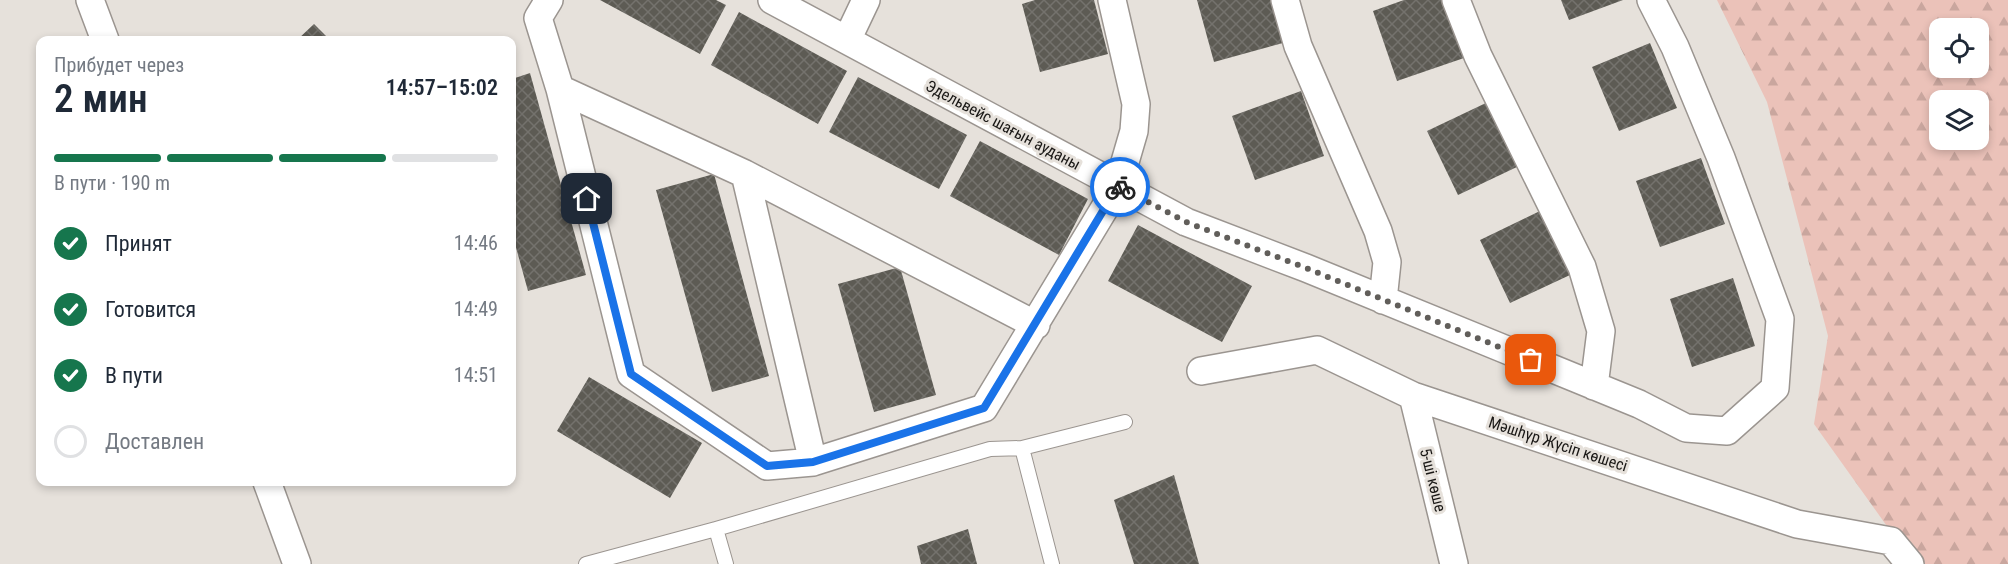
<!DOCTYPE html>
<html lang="ru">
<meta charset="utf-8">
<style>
:root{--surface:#fff;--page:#f2f2f3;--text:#1f2937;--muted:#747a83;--line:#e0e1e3;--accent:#16764d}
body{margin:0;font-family:"Roboto Condensed",sans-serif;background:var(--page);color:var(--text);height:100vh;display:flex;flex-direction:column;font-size:22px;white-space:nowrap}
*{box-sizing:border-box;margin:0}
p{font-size:20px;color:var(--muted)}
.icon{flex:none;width:33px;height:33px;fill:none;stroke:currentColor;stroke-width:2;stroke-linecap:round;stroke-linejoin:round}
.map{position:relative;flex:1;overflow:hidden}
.details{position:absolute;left:36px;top:36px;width:480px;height:450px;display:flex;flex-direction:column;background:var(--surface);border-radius:12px;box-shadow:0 3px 9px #0003}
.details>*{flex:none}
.tools{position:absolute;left:1929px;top:18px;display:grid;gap:12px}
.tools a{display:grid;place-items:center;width:60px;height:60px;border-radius:12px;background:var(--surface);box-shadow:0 3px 9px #0003;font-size:30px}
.pin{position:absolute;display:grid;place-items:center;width:51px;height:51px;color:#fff;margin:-26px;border-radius:12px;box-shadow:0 3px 9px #0006}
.courier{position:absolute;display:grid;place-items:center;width:60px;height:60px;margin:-30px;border:4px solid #1a73e8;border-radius:50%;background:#fff;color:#222;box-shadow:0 2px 8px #0007}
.headline em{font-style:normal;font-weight:600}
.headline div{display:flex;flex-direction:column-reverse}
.headline{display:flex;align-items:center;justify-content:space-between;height:102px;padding:0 18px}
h1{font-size:39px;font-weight:600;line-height:45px}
.bar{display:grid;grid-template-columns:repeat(4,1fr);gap:9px 6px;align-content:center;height:72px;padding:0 18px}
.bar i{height:8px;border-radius:4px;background:var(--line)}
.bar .current{background:var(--accent)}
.bar p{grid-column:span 4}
ol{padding:0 18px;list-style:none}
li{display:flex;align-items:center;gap:18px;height:66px}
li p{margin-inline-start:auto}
li .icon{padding:6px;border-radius:50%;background:var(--accent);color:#fff;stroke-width:4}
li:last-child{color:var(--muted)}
li i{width:33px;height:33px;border:3px solid var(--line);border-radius:50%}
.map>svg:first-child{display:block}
</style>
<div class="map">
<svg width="2008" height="564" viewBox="0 0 2008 564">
<defs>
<pattern id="forest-firs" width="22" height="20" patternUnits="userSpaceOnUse" patternTransform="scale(1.5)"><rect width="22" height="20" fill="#ebc2b9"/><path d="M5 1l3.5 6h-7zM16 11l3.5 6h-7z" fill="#c9a69e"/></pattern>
<pattern id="building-cross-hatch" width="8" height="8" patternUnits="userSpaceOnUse" patternTransform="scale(1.5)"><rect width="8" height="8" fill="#5d5b54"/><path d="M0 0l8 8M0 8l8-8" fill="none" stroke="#74726d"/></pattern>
</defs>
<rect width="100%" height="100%" fill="#e6e1db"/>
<!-- forest -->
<path fill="url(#forest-firs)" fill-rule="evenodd" d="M 1717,0 L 2008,0 L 2008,564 L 1914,564 L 1814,424 L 1828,336 L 1767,102 ZM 1940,28 L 1978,28 L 1978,68 L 1940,68 ZM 1940,100 L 1978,100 L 1978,140 L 1940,140 Z"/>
<!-- building -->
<path fill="url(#building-cross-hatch)" d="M 600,0 L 716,0 L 726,5 L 700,54 Z
M 1035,0 L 1094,0 L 1108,54 L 1040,72 L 1022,4 Z
M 1197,0 L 1271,0 L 1283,43 L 1214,62 Z
M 1404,0 L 1444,0 L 1464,58 L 1397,81 L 1373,11 Z
M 1561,0 L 1623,0 L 1569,20 Z
M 739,12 L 847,71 L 818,124 L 711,65 Z
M 314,24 L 330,40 L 297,40 Z
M 1650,43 L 1677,108 L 1619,131 L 1592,67 Z
M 530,73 L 586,275 L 528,291 L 512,233 L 512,79 Z
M 858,77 L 967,135 L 939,189 L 829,132 Z
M 1301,91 L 1324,156 L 1255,180 L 1232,116 Z
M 1488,102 L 1519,166 L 1458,195 L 1427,131 Z
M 980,141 L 1088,199 L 1059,255 L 950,196 Z
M 1701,158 L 1725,224 L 1660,247 L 1636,181 Z
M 714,174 L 769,376 L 712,392 L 656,190 Z
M 1540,211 L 1570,275 L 1510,303 L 1480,240 Z
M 1138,225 L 1252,286 L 1222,342 L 1108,281 Z
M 900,267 L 936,395 L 874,412 L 838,284 Z
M 1733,278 L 1755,346 L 1692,367 L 1670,299 Z
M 589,377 L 702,443 L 670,498 L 557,431 Z
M 1174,475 L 1199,564 L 1134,564 L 1114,500 Z
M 968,529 L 977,564 L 921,564 L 917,546 Z"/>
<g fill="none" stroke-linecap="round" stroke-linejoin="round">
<!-- service casing -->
<g stroke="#9b9590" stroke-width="16">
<path id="service" d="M 1022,448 L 1052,564
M 716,529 L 726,564
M 586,564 L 716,529 L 990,449 L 1022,448 L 1125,422"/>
</g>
<!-- minor casing -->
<g stroke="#9b9590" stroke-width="30">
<path id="minor" d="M 90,0 L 105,40
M 549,0 L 538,18 L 560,89 L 631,374 L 767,466 L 813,462 L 984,408 L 1118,186 L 1134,131 L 1136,104 L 1112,0
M 772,0 L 1186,222 L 1306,268 L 1639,404 L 1686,428 L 1727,431 L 1775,388 L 1780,319 L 1721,158 L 1675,47 L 1651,0
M 1285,0 L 1298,46 L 1378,231 L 1387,262 L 1383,300
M 1456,0 L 1478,56 L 1582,267 L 1601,331 L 1594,386
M 847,40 L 866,0
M 560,89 L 745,174 L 1036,325
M 745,174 L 813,462
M 1201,371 L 1317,350 L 1413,396 L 1797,524 L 1891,541 L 1910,564
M 1413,396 L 1454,564
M 267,482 L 297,564"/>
</g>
<!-- service -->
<use href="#service" stroke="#fff" stroke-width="14"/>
<!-- minor -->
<use href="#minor" stroke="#fff" stroke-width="27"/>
</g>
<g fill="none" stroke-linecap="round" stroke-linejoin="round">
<!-- done -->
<path stroke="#615e5a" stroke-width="6" stroke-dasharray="0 10.8" d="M 1120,187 L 1186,222 L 1306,268 L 1531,360"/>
<!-- route -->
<path stroke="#1a73e8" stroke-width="8" d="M 587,199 L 631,374 L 767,466 L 813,462 L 984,408 L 1118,186 L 1120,187"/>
</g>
<g text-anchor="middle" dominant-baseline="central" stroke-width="6" stroke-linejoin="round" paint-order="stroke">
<!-- street labels -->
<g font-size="16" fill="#191715" stroke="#e6e1db">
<text transform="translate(1003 125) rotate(28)">Эдельвейс шағын ауданы</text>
<text transform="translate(1558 444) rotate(18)">Мәшhүр Жүсіп көшесі</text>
<text transform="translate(1433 480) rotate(76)">5-ші көше</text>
</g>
</g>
</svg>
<div class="tools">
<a><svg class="icon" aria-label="locate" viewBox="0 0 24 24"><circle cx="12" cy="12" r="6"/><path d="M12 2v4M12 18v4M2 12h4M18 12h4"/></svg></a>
<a><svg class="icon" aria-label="layers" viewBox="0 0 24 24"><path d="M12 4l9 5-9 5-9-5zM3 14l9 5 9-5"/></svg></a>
</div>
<div class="pin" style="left:1531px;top:360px;background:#ea580c"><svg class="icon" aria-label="bag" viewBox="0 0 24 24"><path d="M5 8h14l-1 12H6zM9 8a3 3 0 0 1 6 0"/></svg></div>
<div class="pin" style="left:587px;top:199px;background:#1f2937"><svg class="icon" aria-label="home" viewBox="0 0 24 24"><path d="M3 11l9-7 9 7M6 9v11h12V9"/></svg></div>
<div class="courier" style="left:1120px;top:187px"><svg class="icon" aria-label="bike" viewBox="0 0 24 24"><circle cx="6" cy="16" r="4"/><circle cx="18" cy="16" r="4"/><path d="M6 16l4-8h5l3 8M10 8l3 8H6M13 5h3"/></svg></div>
<section class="details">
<div class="headline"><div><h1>2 мин</h1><p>Прибудет через</p></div><em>14:57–15:02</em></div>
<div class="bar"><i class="current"></i><i class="current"></i><i class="current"></i><i></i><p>В пути · 190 m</p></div>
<ol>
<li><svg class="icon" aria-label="check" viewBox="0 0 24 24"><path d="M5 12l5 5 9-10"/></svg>Принят<p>14:46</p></li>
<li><svg class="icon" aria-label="check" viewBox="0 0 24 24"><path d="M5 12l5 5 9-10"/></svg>Готовится<p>14:49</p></li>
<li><svg class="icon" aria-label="check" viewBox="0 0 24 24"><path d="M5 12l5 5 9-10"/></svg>В пути<p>14:51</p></li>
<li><i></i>Доставлен</li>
</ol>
</section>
</div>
